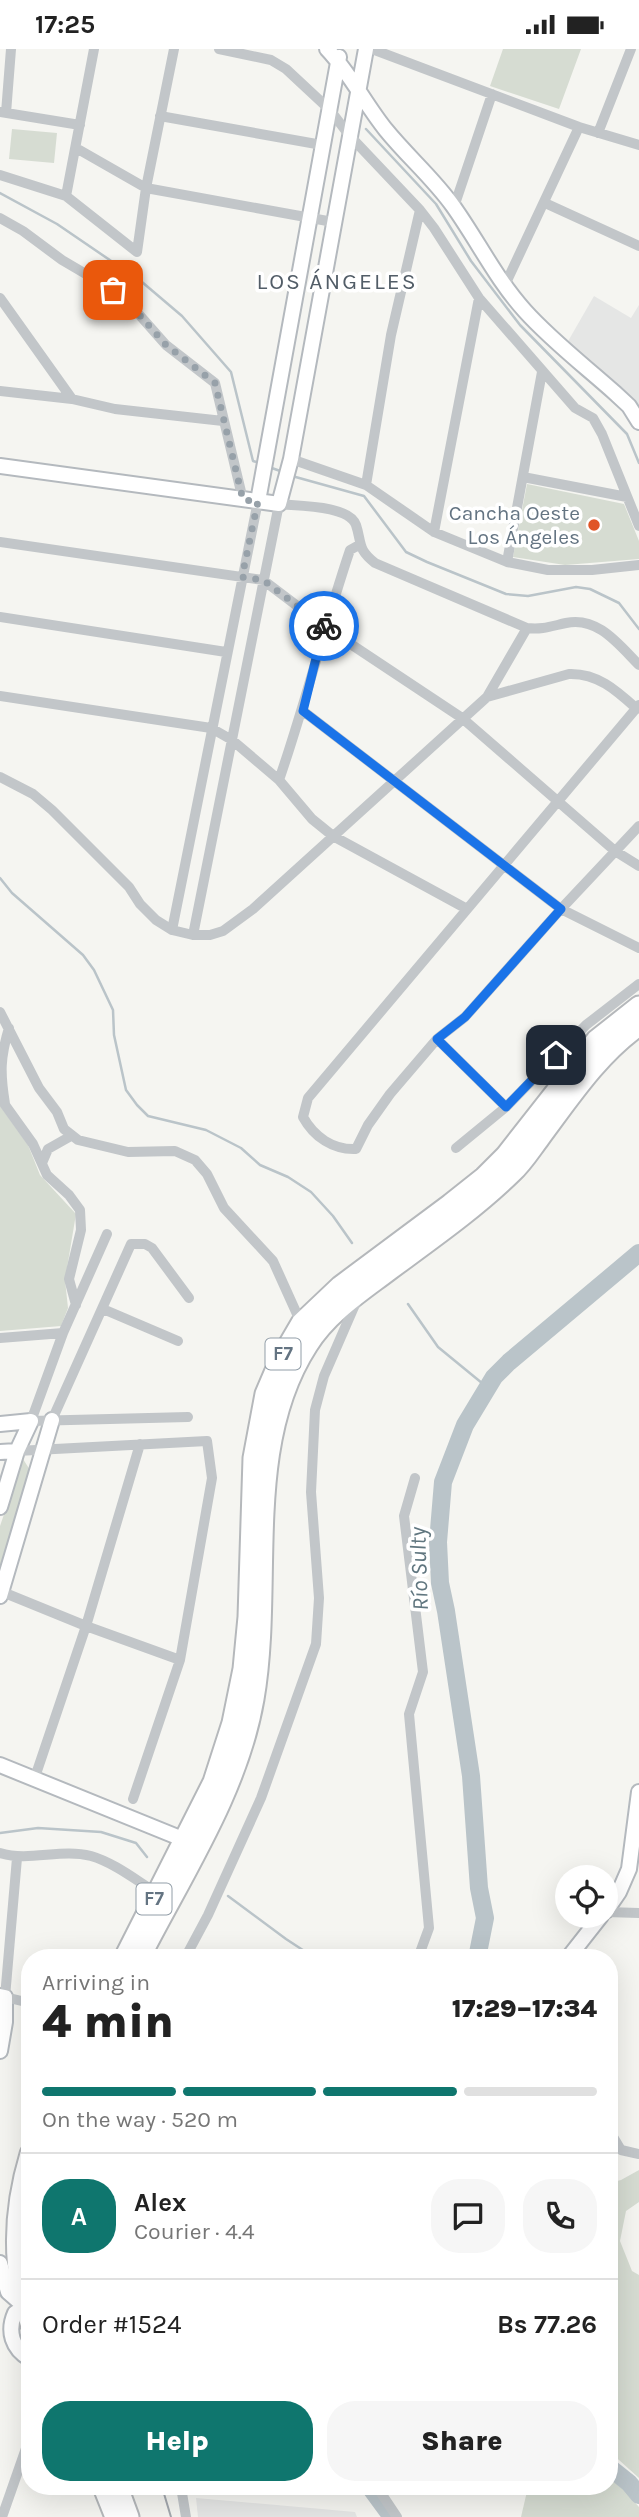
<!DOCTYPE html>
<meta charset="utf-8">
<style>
:root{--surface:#fff;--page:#f6f6f6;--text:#222;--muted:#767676;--line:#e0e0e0;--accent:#0f766e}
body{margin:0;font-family:Karla,sans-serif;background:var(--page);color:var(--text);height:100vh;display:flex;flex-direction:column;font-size:26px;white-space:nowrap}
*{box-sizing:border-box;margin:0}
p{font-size:23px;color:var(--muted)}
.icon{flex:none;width:38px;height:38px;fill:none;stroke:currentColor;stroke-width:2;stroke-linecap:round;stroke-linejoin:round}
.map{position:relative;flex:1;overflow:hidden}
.panel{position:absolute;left:21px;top:1900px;width:597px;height:546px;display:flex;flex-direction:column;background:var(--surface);border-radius:28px;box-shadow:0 7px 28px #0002}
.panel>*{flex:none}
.buttons{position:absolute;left:555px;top:1816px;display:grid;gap:14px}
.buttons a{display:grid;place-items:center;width:63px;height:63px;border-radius:50%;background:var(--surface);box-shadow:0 7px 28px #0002;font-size:35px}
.pin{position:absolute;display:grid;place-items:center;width:60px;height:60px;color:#fff;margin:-30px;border-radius:14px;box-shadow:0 4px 10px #0006}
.courier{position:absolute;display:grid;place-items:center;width:70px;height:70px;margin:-35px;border:5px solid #1a73e8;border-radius:50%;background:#fff;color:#222;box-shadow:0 2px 9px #0007}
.summary em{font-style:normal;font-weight:800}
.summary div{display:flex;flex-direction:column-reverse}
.summary{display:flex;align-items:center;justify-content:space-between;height:119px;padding:0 21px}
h1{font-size:46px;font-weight:800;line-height:52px}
.bar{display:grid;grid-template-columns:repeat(4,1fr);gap:10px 7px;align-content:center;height:84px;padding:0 21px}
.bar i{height:9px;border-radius:5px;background:var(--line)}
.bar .active{background:var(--accent)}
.bar p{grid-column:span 4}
.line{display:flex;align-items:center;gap:18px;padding:0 21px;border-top:2px solid var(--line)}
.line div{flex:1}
.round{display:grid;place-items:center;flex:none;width:74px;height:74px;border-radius:28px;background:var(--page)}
.button{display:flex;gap:14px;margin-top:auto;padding:14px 21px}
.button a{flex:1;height:80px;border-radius:28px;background:var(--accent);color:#fff;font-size:28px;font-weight:800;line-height:80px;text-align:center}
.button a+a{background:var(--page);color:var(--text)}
.status{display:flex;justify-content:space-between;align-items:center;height:49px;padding:0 35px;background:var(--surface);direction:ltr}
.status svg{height:19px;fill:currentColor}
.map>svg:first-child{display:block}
</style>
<div class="status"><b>17:25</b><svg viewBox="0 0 49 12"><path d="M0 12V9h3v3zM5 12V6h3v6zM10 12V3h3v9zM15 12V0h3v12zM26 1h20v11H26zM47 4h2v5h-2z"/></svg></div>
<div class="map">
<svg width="639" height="2468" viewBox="0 0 639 2468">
<rect width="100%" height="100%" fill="#f5f5f1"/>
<!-- built -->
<path fill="#e5e6e5" d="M 594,247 L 631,269 L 639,256 L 639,364 L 627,345 L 567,294 Z
M 196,2449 L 355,2463 L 357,2468 L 198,2468 Z"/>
<!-- green -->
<path fill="#d6dcd2" d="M 503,0 L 581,0 L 559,60 L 490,37 Z
M 12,80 L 57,84 L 54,114 L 9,110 Z
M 527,435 L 624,455 L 639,492 L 639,510 L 565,516 L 513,508 Z
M 0,1057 L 28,1096 L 40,1126 L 76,1165 L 65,1231 L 68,1259 L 61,1277 L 0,1282 Z
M 23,1410 L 30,1421 L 0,1526 L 0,1477 Z
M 639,2121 L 639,2153 L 626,2162 L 620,2192 L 632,2222 L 639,2226 L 639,2429 L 609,2402 L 609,2134 L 621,2131 Z
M 609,2429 L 623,2440 L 639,2458 L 639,2468 L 521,2468 L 528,2438 L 609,2438 Z"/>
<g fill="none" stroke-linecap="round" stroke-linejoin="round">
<!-- stream -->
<path stroke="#bac4c9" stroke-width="2.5" d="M 366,80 L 436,155 L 471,212 L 520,276 L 627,385 L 639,414
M 0,144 L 57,175 L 142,233 L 182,267 L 231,323 L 253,412 L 260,414
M 269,418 L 283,423
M 292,427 L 364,447 L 406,503 L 427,513 L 506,545 L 528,547 L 576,538 L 590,540 L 619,554 L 639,580
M 0,829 L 12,844 L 83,906 L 94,921 L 113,961 L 114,986 L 126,1041 L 137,1056 L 148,1067 L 206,1081 L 241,1099 L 260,1116 L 288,1128 L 311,1143 L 333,1167 L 352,1194
M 408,1255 L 438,1298 L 488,1339
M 0,1784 L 38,1779 L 101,1783 L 136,1794 L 147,1808
M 228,1847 L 286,1890 L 315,1909"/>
<!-- canal -->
<path stroke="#bac4c9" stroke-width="10" d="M 365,2438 L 387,2468"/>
<!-- river -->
<path stroke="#bac4c9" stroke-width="18" d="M 477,1909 L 485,1869 L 479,1839 L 471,1727 L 446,1562 L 440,1534 L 438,1493 L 443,1433 L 465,1376 L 494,1328 L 509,1313 L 639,1204
M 609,2418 L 629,2434 L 639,2446"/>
<!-- secondary casing -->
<g stroke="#b4b9be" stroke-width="18">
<path id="secondary" d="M 327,0 C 350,24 365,55 386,81 C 408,108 433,129 453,157 C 478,192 496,230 525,262 C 552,292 586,318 615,344 L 629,357 L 639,373
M 0,417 L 279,455 L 291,410 L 366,0
M 258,452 L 339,8
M 0,1375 L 31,1372
M 0,1403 L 17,1402
M 0,1458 L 17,1402 L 31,1372
M 0,1547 L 52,1371
M 0,1716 L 185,1791
M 606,1862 L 619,1843 L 629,1820 L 639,1743
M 568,1909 L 601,1867
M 0,1947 L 5,1948 L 5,1973 L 0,2002
M 0,2214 L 8,2243 L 24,2257
M 30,2254 L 15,2264 C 7,2282 12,2300 30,2310"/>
</g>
<!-- highway casing -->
<g stroke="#b5b8bb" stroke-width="23">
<path id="highway" d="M 124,1909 L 213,1733 L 232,1674 L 243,1620 L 248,1568 L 253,1409 L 265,1345 L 280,1310 L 301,1274 L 340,1237 L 450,1155 L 484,1128 L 505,1107 L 596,991 L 639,957
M 140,1909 C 182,1826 238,1743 254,1650 C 274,1535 242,1398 308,1296 C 328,1264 361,1243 390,1221 C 432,1190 475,1160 512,1124 C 523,1114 531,1101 540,1089 C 570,1049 598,1006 639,977
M 30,2105 C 13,2161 11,2218 30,2274
M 30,2184 L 30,2186
M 103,2438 L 115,2468
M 118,2438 L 129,2468"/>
</g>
<!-- street -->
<path stroke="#c2c6c9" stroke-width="10" d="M 219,0 L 271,11 L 286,20 L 330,61 L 349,86 L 420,161 L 434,179 L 479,249 L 575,359 L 593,369 L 602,385 L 639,477
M 372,0 L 579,78 L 639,96
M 0,63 L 80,76
M 6,64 L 11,0
M 160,67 L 322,96
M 598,84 L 631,0
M 76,99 L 146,139 L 333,173
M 0,126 L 66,147 L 137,203
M 66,147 L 94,0
M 545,154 L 639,197
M 454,158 L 492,45
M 0,169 L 23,182 L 62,211 L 113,241 L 128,253 L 166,296 L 215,334 L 243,451
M 137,203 L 146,139 L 174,0
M 505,236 L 579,78
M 0,249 L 72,350
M 0,342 L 72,350 L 115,360 L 223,372
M 291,410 L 366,436 L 434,483 L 507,513 L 548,521 L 592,521 L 639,516
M 523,428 L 627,448
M 366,436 L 391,286 L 420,161
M 434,483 L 479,249
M 0,493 L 263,531 L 325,578 L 462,669 L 615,802 L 639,817
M 507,513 L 542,323
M 0,568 L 226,603
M 0,647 L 211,679 L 232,691 L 279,731 L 312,770 L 333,787 L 467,860
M 487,648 L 569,625 C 598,624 617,642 637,660
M 639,656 L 308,1049 L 303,1068 C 314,1088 333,1101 356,1100 L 368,1076 L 390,1045 L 437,990 L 465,968 L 561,860 L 639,777
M 303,662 L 561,860 L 639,899
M 0,728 L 33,745 L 52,761 L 129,838 L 140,855 L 156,871 L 172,881 L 193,886 L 210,886 L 223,882 L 253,860 L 487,648 L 527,579
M 279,731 C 305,656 324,578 350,501 L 359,496
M 172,881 L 258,452
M 193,886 L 279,455 C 298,457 349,456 356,476 C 362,494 357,500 375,514 L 527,579 C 542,581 552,577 566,574 C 598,567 619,596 639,616
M 0,963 L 39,1039 L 57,1063 L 64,1080 L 78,1091 L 128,1103 L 175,1102 L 195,1111 L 207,1125 L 224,1159 L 273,1212 L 301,1274
M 437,990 L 506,1058
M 0,1049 L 33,1095 L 47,1126 L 69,1146 L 80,1161 L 81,1181 L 69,1230 L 76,1256
M 5,1055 C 0,1024 0,1009 9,979
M 456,1099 L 506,1058 L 586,976 L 639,935
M 42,1114 L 48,1100 L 71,1087
M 107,1185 L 63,1284 L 31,1372 L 188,1368
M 103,1260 L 178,1292
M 0,1289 L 63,1284
M 52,1371 L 131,1195 L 145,1195 L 152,1199 L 189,1249
M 17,1402 L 207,1392 L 212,1429 L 180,1611 L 133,1750
M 415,1429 L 404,1467 L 423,1623 L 409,1665 L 429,1879 L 418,1909
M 0,1542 L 86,1577 L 180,1611
M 34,1731 L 86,1577 L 140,1395
M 0,1804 C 30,1813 61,1799 91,1807 C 115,1814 137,1832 157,1844
M 17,1809 L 5,1948 L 30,1954
M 606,1863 L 639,1864
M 185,1909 L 208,1866 L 261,1749 L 316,1595 L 319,1549 L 311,1443 L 315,1361 L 324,1327 L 357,1251
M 609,2081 L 621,2101 L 639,2105
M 181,2438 L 186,2468
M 377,2438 L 397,2468
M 2,2468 L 30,2388"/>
<!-- secondary -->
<use href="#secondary" stroke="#fff" stroke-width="14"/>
<!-- highway -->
<use href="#highway" stroke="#fff" stroke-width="19"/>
<!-- tram -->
<path stroke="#a3a8ae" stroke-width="2" d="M 162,2438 L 171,2468"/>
</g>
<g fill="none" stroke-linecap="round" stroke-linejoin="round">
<!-- done -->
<path stroke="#97a1a9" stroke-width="7" stroke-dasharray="0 12.6" d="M 113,241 L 128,253 L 166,296 L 215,334 L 243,451 L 258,452 L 242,528 L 263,531 L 324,577"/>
<!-- route -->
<path stroke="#1a73e8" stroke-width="9" d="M 324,577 L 303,662 L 561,860 L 465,968 L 437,990 L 506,1058 L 556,1006"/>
</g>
<!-- markers -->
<circle fill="#e05526" stroke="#fff" stroke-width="2.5" cx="594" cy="476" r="7"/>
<g text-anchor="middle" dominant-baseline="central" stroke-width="7" stroke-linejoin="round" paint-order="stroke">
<!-- shield labels -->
<g fill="#fff" stroke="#929ea8" stroke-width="2">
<rect x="265.5" y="1289.5" width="35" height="31" rx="5"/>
<rect x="136.5" y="1834.5" width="35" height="31" rx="5"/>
</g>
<g font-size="19" font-weight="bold" fill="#647482">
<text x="283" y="1305">F7</text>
<text x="154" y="1850">F7</text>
</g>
<!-- poi labels -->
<g font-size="21" fill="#647482" stroke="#fff" text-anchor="end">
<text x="580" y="464">Cancha Oeste<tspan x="580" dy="24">Los Ángeles</tspan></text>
</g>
<!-- neighbourhood labels -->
<g font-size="23" letter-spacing="2" fill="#525d67" stroke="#fff">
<text x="337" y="232">LOS ÁNGELES</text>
</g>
<!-- water labels -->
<g font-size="23" font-style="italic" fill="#60767f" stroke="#fff">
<text transform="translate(419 1520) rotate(-92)">Río Sulty</text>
</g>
</g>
</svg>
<div class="buttons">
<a><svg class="icon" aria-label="locate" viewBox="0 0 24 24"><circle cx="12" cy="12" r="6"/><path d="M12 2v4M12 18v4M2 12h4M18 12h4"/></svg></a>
</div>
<div class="pin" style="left:113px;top:241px;background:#ea580c"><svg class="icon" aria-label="bag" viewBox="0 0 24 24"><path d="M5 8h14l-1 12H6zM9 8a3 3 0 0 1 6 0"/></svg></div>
<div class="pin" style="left:556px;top:1006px;background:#1f2937"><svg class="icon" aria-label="home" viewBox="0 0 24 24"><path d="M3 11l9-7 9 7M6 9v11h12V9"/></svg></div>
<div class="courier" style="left:324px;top:577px"><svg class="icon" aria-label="bike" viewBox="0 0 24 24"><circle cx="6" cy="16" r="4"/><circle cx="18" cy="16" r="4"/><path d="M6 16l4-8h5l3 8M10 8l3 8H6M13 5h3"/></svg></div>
<section class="panel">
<div class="summary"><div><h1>4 min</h1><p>Arriving in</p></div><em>17:29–17:34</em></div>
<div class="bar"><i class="active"></i><i class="active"></i><i class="active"></i><i></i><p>On the way · 520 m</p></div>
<div class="line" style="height:126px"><b class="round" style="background:var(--accent);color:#fff">A</b><div><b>Alex</b><p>Courier · 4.4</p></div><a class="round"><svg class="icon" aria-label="chat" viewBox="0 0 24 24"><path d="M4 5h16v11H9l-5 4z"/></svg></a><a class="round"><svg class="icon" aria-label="phone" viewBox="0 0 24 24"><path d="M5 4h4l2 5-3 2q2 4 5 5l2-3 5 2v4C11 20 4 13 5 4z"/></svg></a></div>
<div class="line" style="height:91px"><div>Order #1524</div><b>Bs 77.26</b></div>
<div class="button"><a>Help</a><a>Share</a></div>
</section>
</div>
